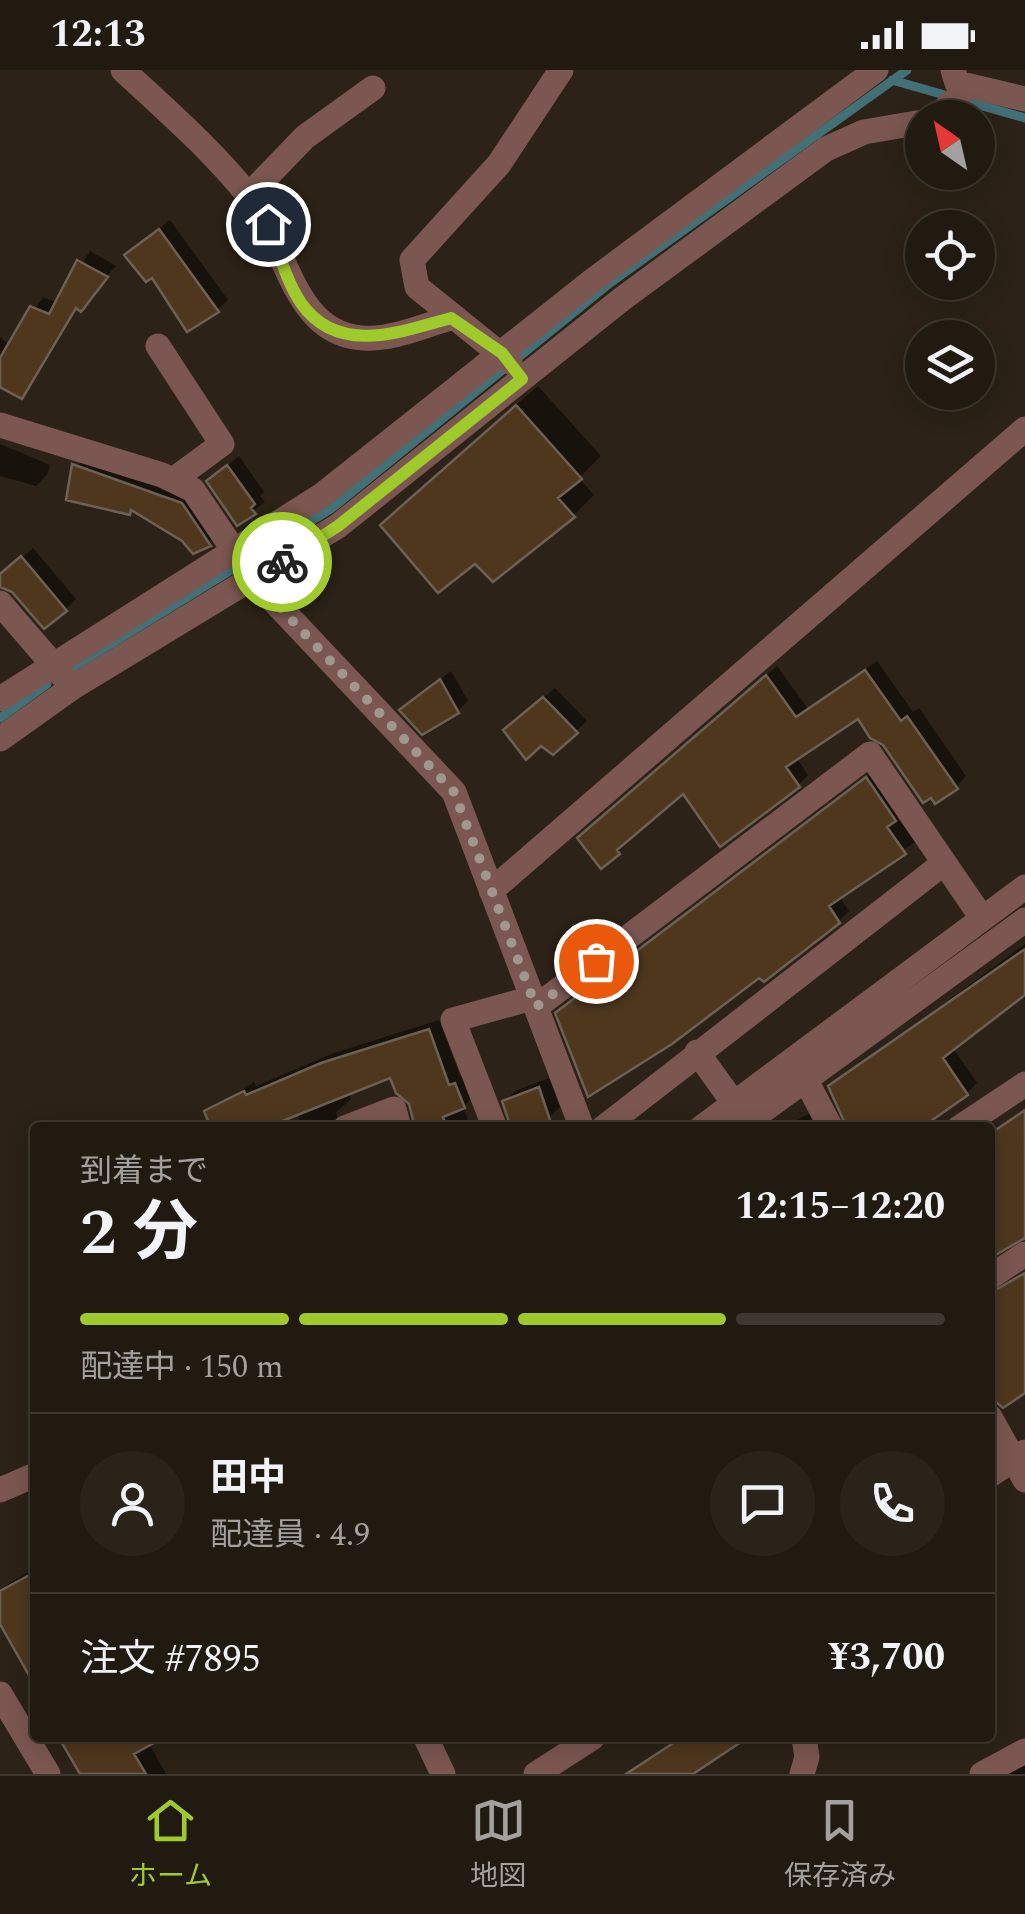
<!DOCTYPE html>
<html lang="ja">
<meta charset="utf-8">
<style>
:root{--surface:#211a11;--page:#29231a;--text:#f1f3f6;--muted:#a2a19f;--line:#3e3831;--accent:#9fca2c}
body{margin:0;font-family:Spectral,"Noto Sans JP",serif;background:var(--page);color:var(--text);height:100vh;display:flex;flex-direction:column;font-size:38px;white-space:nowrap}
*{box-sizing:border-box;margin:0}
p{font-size:32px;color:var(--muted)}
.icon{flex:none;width:55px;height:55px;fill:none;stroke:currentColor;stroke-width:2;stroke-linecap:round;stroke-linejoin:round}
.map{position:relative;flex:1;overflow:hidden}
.side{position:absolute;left:30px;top:1052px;width:965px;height:620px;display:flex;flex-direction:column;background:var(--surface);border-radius:10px;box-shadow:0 5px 25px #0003,0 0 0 2px var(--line)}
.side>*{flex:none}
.needle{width:65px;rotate:326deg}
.tools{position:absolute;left:905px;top:30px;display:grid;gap:20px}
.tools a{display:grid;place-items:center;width:90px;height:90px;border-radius:50%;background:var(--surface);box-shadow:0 5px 25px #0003,0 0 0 2px var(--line);font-size:50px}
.pin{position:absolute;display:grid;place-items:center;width:85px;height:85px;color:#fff;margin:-42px;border:5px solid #fff;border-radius:50%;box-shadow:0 2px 10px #0007}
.courier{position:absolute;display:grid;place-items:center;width:100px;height:100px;margin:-50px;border:8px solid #9fca2c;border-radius:50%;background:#fff;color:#222;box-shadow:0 2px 12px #0007}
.head em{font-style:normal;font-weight:700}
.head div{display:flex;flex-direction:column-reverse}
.head{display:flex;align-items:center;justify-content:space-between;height:170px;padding:0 50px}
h1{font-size:65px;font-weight:700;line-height:75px}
.bar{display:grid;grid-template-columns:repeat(4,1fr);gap:15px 10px;align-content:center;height:120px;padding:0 50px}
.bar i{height:12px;border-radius:8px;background:var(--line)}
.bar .selected{background:var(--accent)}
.bar p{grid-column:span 4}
.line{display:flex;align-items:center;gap:25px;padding:0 50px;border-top:2px solid var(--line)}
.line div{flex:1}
.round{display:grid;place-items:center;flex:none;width:105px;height:105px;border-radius:52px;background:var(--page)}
.status{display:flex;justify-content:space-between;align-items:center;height:70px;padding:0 50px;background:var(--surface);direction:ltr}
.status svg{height:28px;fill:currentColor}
.tab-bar{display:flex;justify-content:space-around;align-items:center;height:140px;border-top:2px solid var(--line);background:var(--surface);font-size:28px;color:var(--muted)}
.tab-bar a{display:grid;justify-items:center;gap:5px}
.tab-bar .selected{color:var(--accent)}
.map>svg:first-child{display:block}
</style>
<div class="status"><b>12:13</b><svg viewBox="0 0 49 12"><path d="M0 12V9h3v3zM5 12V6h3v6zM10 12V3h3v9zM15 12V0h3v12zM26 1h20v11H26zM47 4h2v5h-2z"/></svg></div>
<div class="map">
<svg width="1025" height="1704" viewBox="0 0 1025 1704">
<rect width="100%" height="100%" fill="#2c2217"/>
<!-- shadow -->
<path fill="#0007" d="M 170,150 L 228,230 L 217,240 L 138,175 Z
M 90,181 L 116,196 L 78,237 L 32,315 L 22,326 L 0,315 L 0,267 L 10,275 L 43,227 L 58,233 Z
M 538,316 L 601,386 L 579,408 L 594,425 L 573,446 L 475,491 L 404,434 Z
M 0,374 L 50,395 L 47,405 L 36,416 L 0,406 Z
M 239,386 L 264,422 L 260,426 L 265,432 L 238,453 L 220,401 Z
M 87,387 L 192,424 L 219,464 L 199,481 L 77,396 Z
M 33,478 L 76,529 L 65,539 L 0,513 L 0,506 Z
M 877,591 L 913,642 L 919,638 L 966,706 L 956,717 L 931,724 L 859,646 L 796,687 L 808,705 L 798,715 L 683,720 L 626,768 L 629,772 L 618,782 L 591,758 L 777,596 L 808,639 Z
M 451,601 L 468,631 L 457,641 L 413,630 Z
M 555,618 L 587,651 L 576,661 L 517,650 Z
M 878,699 L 905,739 L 897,747 L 915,772 L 839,826 L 849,841 L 839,851 L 759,905 L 569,933 Z
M 1025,874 L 1025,930 L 1021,925 L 953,978 L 977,1013 L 967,1023 L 831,1017 Z
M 439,950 L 460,1006 L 466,1004 L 474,1026 L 463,1037 L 471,1058 L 414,1058 L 412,1034 L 391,1004 L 347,1021 L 351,1029 L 336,1042 L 340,1058 L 303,1058 L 296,1041 L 207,1042 L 254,1012 L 256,1016 L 334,983 Z
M 549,1008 L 560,1037 L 549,1047 L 510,1058 L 505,1032 L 515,1021 Z
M 815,1041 L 822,1058 L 781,1058 Z
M 35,1498 L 35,1615 L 0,1550 L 0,1519 Z
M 64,1668 L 149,1668 L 147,1670 L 166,1704 L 84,1704 Z
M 677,1668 L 743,1668 L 688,1704 L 631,1704 Z
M 1025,1695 L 1025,1704 L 1007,1704 Z"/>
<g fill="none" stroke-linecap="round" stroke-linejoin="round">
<!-- stream -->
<path stroke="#427077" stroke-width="9" d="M 892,10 L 1025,48
M 64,603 L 331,439 L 610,213 L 907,0
M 0,648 L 47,614"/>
</g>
<!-- building -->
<path fill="#4f371e" stroke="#6d6155" stroke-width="2.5" d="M 159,159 L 219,242 L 187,262 L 152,208 L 146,212 L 124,185 Z
M 77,190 L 108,207 L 81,242 L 76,238 L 22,329 L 0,317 L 0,288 L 30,236 L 49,244 Z
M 516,335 L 582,409 L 558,428 L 575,447 L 493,512 L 475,494 L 438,523 L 380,455 Z
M 72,394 L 182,433 L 211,476 L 193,484 L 182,471 L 131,440 L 130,445 L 66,430 Z
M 227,395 L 255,434 L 251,438 L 256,444 L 237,456 L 206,411 Z
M 21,486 L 67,541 L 44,559 L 12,522 L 0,517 L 0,504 Z
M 865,600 L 901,651 L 907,646 L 958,719 L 935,734 L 931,728 L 923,733 L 883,675 L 870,668 L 858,649 L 786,697 L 800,717 L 720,777 L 683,724 L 617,780 L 620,784 L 601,799 L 577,768 L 766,605 L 796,647 Z
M 440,609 L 459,643 L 422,665 L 399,640 Z
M 543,627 L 578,663 L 553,685 L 541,676 L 526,690 L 503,660 Z
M 866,707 L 896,751 L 887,757 L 906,784 L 829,836 L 840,853 L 764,912 L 759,908 L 672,974 L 588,1027 L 555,943 Z
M 1025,879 L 1025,925 L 943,988 L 968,1025 L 921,1058 L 847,1058 L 828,1016 Z
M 429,959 L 449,1015 L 455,1013 L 465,1038 L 443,1047 L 447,1058 L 415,1058 L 409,1034 L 396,1023 L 390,1008 L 265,1058 L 211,1058 L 204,1041 L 244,1021 L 246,1025 L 321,993 Z
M 539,1017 L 550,1050 L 511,1058 L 502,1031 Z
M 1025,1040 L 1025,1168 L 990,1188 L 990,1064 Z
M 1025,1203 L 1025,1323 L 1003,1338 L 990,1327 L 990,1223 Z
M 35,1502 L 35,1616 L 0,1554 L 0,1521 Z
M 59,1668 L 163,1668 L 134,1684 L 146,1704 L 80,1704 Z
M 681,1668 L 747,1668 L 693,1704 L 626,1704 Z"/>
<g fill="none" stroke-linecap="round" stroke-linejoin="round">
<!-- minor -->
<path stroke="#7c5751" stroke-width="25" d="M 123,0 C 166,40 211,79 248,125 C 290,178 293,281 384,267 C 406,264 429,254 451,248
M 953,0 L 957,13 L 1025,29
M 935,48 L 967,18
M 248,126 L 305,67 L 373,18
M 158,276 L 222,374 L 173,410
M 510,292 L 417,217 L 412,190 L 499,94 L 561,0
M 0,355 L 162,405 L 193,420 L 254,510 L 454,722 L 582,1058
M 0,533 L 62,605
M 0,629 L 322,425 L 592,211 L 876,0
M 0,669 L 73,617 L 338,456 L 622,229 L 826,79 L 864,62 L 922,52
M 491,821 L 1025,359
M 536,937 L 870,684 L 982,848
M 697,982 L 733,1032
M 801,1001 L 831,1058
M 345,1058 L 394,1039 L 399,1058
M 495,1058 L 453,950 L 532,928
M 603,1058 L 944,793
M 701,1058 L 1025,817
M 739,1058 L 1025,850
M 959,1058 L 1025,1014
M 990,1207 L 1025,1184
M 990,1347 L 1025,1410
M 0,1420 L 35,1405
M 0,1624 L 48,1704
M 426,1668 L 443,1704
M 802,1704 L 807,1687 L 804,1668
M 982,1704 L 1025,1681"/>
<!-- tertiary -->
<path stroke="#7c5751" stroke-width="25" d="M 990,1405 L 1025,1382
M 536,1704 L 592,1668"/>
</g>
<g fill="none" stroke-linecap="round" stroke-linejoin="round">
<!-- done -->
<path stroke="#a0988f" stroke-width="10" stroke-dasharray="0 18" d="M 282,492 L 254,510 L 454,722 L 536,937 L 596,891"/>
<!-- route -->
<path stroke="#9fca2c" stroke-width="12" d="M 268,154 C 278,179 286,211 301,233 C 338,286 401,262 451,248 L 502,283 L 522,309 L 338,456 L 282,492"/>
</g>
</svg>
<div class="tools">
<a><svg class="needle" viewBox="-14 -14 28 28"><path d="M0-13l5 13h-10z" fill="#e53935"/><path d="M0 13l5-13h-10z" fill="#a2a19f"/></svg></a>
<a><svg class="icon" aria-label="locate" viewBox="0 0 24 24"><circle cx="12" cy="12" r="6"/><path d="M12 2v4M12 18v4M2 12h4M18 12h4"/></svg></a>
<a><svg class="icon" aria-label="layers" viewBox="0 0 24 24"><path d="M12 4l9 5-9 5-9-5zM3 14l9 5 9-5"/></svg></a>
</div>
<div class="pin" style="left:596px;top:891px;background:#ea580c"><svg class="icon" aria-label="bag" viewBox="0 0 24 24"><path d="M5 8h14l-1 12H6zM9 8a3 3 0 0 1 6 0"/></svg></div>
<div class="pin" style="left:268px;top:154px;background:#1f2937"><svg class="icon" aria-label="home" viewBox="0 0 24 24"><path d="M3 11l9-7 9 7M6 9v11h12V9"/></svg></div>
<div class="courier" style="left:282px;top:492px"><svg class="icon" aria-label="bike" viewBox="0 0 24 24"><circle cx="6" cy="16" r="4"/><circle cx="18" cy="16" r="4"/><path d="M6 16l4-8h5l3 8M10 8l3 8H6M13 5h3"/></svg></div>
<section class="side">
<div class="head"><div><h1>2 分</h1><p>到着まで</p></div><em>12:15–12:20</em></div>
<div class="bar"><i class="selected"></i><i class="selected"></i><i class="selected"></i><i></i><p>配達中 · 150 m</p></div>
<div class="line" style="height:180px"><a class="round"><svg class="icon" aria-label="person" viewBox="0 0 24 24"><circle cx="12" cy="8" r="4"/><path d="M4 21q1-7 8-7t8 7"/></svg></a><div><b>田中</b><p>配達員 · 4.9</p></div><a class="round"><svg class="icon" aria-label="chat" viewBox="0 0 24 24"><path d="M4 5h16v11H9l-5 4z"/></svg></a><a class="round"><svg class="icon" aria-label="phone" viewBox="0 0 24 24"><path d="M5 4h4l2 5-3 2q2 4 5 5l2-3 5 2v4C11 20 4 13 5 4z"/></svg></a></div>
<div class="line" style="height:130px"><div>注文 #7895</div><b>¥3,700</b></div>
</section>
</div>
<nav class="tab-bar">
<a class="selected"><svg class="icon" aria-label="home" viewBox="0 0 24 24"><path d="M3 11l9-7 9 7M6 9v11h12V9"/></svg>ホーム</a>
<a><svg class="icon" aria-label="map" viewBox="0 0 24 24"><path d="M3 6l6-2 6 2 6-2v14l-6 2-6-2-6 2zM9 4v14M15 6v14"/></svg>地図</a>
<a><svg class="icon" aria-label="saved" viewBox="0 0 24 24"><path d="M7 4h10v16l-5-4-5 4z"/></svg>保存済み</a>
</nav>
